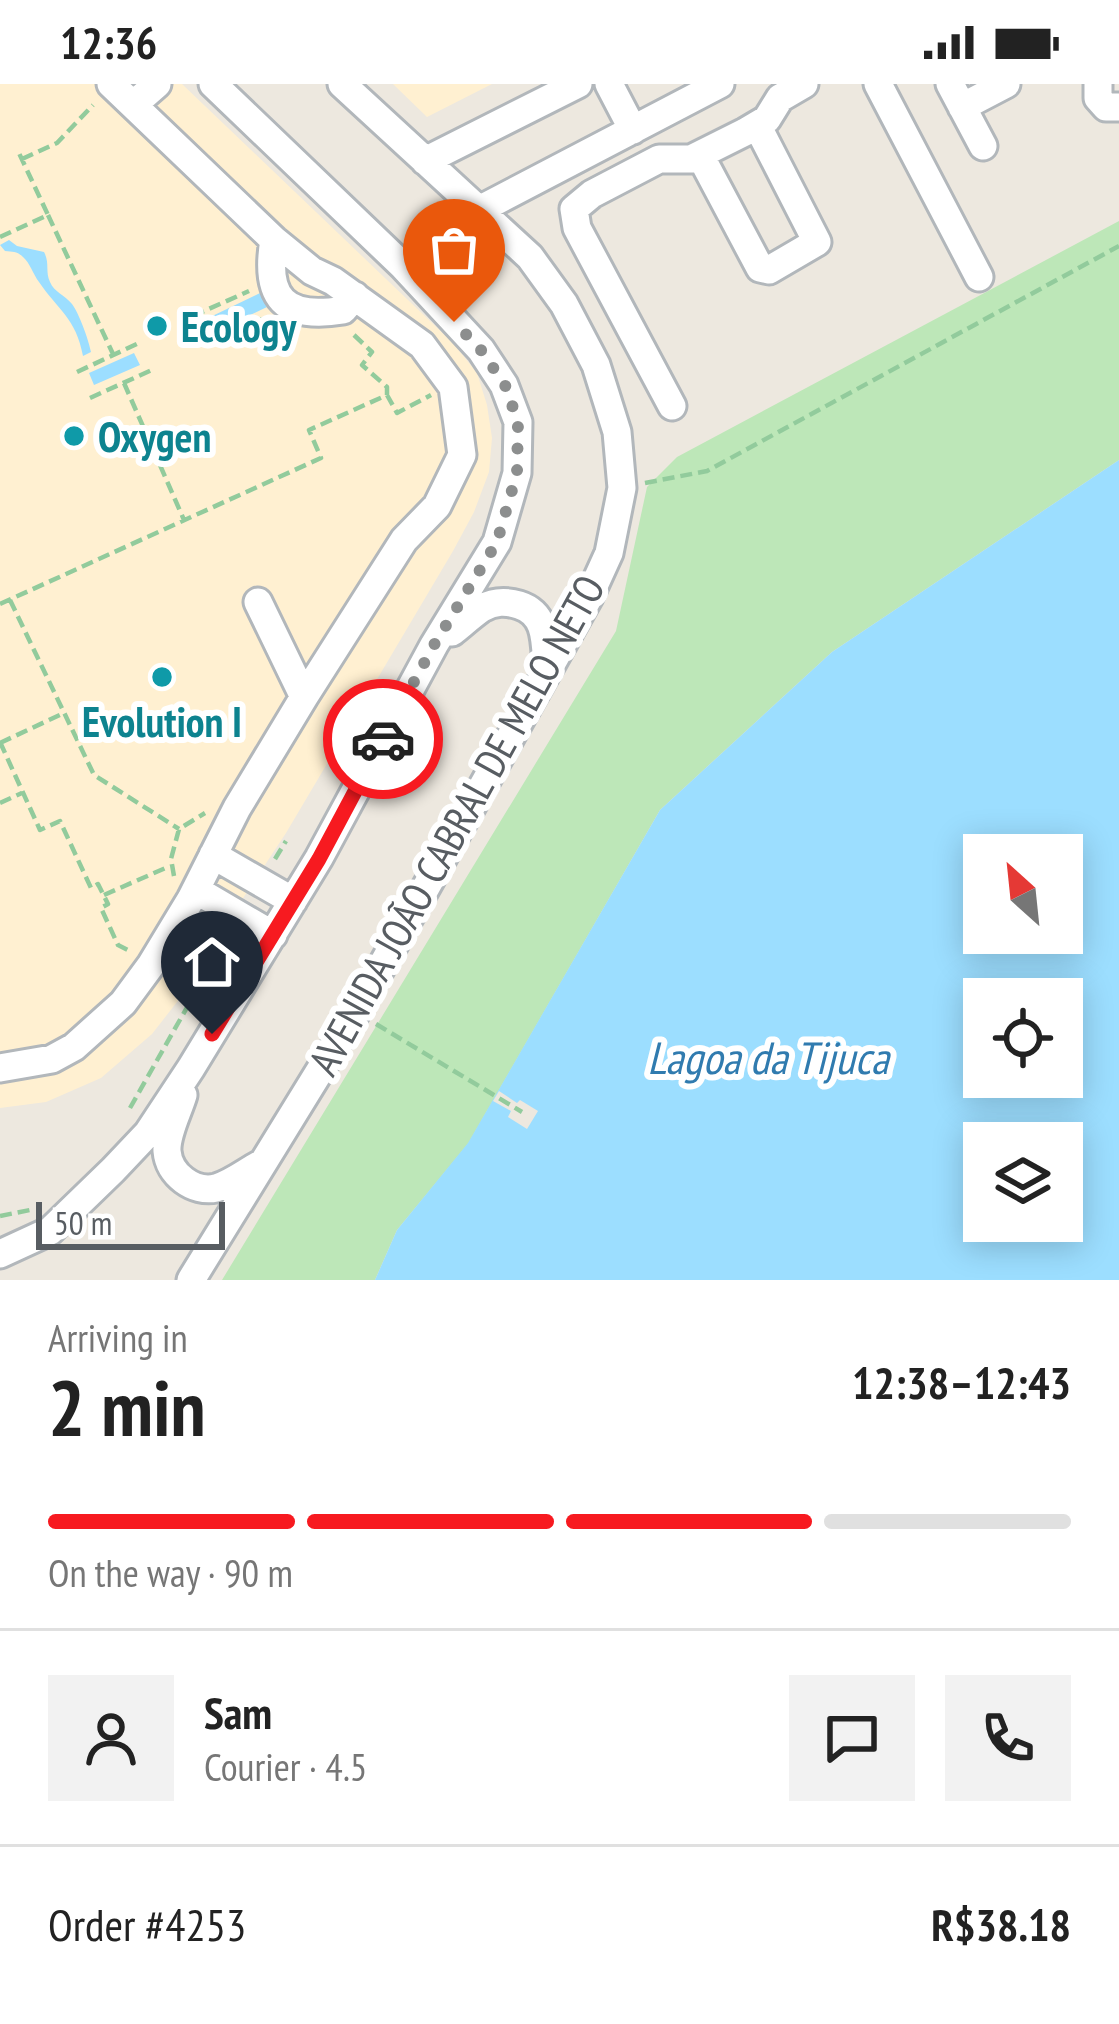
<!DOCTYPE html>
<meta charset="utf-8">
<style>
:root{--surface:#fff;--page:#f2f2f2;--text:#222;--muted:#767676;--line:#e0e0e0;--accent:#f71a20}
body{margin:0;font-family:"PT Sans Narrow",sans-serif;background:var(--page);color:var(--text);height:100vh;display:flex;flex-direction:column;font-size:45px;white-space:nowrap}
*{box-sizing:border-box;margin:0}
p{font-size:39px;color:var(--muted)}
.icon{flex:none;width:66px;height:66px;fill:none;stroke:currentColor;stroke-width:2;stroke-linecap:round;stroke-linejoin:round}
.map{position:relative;height:1196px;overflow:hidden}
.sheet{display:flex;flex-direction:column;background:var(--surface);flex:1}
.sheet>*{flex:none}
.needle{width:78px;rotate:333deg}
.buttons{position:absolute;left:963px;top:750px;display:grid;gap:24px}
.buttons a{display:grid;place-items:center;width:120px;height:120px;border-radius:0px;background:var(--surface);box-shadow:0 6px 30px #0003;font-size:60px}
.scale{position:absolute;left:36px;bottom:30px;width:189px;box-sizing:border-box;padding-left:12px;border:6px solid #585d62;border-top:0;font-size:33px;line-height:42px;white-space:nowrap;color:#585d62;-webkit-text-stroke:9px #fff;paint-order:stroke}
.pin{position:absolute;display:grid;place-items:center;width:102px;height:102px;color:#fff;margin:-123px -51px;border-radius:50% 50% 50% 0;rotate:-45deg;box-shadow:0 0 12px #0007}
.pin .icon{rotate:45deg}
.courier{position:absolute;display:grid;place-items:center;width:120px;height:120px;margin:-60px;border:9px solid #f71a20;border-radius:50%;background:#fff;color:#222;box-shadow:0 3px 15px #0007}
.headline em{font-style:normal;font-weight:800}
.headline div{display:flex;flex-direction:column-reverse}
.headline{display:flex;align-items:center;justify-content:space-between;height:204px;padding:0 48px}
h1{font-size:78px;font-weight:800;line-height:90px}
.bar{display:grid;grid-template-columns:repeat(4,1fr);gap:18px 12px;align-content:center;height:144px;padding:0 48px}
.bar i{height:15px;border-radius:9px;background:var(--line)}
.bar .current{background:var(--accent)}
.bar p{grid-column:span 4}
.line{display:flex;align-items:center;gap:30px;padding:0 48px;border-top:3px solid var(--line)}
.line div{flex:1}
.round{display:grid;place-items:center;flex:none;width:126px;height:126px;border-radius:0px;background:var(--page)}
.status{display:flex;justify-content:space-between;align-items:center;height:84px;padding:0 60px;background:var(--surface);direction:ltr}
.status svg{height:33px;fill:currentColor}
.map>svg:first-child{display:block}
</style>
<div class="status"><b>12:36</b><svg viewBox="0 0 49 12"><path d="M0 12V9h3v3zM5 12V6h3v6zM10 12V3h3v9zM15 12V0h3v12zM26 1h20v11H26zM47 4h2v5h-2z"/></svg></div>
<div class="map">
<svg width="1119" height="1196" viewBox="0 0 1119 1196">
<rect width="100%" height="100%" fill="#ede8df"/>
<!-- commercial -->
<path fill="#fff0d1" d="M 0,0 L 182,0 L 453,259 L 477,289 L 487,321 L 492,354 L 489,388 L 474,428 L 453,467 L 286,749 L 230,834 L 201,885 L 177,918 L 152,950 L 101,994 L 46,1018 L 0,1024 Z
M 393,0 L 492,0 L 427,33 Z"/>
<!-- green -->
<path fill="#bde7b8" d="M 1119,137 L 1119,376 L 832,568 L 660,726 L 468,1060 L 397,1146 L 375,1196 L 222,1196 L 616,547 L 647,403 L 677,373 Z"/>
<!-- water -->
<path fill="#9cdeff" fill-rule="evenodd" d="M 9,156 L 17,162 L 44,168 C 50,179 45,187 50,198 C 54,208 65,211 72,220 C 79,229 89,257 91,268 L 83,272 C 76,234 58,226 39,198 C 33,190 30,179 23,173 C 17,167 13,168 5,167 L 0,161 Z
M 260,209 L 267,223 L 211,250 L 204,236 Z
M 134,269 L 140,281 L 94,301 L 89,289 Z
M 1119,376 L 1119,1196 L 375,1196 L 397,1146 L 468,1059 L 660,726 L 832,568 ZM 984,771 L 1062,771 L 1062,849 L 984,849 ZM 984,915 L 1062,915 L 1062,993 L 984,993 ZM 984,1059 L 1062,1059 L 1062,1137 L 984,1137 Z"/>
<!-- pier -->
<path fill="#ede8df" d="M 499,1007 L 517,1019 L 520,1016 L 538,1027 L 527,1045 L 508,1033 L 511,1027 L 493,1017 Z"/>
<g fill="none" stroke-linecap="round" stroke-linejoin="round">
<!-- minor casing -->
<g stroke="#b2b7bb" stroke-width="33">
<path id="minor" d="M 609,0 L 633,46
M 878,0 L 979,193
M 950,0 L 983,62
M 1098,0 L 1098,14 L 1106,23 L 1119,23
M 133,21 L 157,0
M 962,23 L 1006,0
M 700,71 L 760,184 L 769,186 L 817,158 L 757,41
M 425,77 L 578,0
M 479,126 L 720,0
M 274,156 C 264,214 284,236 343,226 L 355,212
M 672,322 L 577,144 L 574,125 L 592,110 L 659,75 L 691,75 L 745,48 L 767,35 L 780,14 L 804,0
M 258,518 L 304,613
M 452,548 C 462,540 472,531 482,524 C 495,517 506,517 519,521 C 548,530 545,560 547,585
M 213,771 L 293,817
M 196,806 L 273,851
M 0,984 L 52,975 L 74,963 L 123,919 L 151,881 L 191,815 L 237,724 L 304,613 L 404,456 L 437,422 L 462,371 L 453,303 L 422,261 L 333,197 L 312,187 L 274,156 L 111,0
M 183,1011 C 178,1028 166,1050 167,1067 C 169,1091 194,1109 216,1104 C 231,1100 246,1088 259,1081
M 0,1170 L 50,1147 L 113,1086 L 148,1049 L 191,984 L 319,774 L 434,561 L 497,458 L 517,389 L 518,338 L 504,301 L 481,266 L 403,182 L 213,0
M 191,1196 L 356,928 L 589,513 L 609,469 L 622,404 L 617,348 L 596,281 L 564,220 L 530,173 L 342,0"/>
</g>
<!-- path -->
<path stroke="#92cb9c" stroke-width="4.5" stroke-dasharray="12 6" stroke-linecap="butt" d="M 22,75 L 57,59 L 93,21
M 48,131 L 113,270
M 0,153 L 48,131 L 18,67
M 193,232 L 249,207
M 354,251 L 372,268 L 362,281 L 387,303 L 387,311
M 206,260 L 262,235
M 77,288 L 141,258
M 124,299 L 184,436
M 90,314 L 154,285
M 645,399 L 707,387 L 1119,162
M 10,516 L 94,691 L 179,745
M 0,520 L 321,374 L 309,346 L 387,311 L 397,329 L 431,311
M 0,658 L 40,746 L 60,737 L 91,804 L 98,800 L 108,820 L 101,824 L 118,861 L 128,866
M 0,659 L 64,629
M 0,719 L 22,709
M 275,775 L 286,757
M 174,792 L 171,775 L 179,745 L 205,729
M 104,811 L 170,782
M 376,940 L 522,1028
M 130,1024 L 228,851
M 0,1132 L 30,1126"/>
<!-- minor -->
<use href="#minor" stroke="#fff" stroke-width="27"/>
</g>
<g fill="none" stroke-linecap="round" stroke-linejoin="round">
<!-- done -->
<path stroke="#8c8e8e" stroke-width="12" stroke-dasharray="0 21.6" d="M 383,655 L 434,561 L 497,458 L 517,389 L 518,338 L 505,301 L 481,266 L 454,238"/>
<!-- route -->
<path stroke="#f71a20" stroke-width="15" d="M 212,950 L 319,775 L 383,655"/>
</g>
<!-- markers -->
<g fill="#0f9aa8" stroke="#fff" stroke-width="4.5">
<circle cx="157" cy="242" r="12"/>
<circle cx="74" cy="352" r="12"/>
<circle cx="162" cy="593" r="12"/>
</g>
<g text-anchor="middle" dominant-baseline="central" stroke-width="12" stroke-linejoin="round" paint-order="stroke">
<!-- culture labels -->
<g font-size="42" font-weight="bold" fill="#0d838f" stroke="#fff" text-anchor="start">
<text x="181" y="242">Ecology</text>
<text x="98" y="352">Oxygen</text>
<text x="162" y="637" text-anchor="middle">Evolution I</text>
</g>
<!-- street labels -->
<g font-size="42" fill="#585d62" stroke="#fff">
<text transform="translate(456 741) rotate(-61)">AVENIDA JOÃO CABRAL DE MELO NETO</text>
</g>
<!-- water labels -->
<g font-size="45" font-style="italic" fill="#307baf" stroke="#fff">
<text x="768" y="973">Lagoa da Tijuca</text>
</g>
</g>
</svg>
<div class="buttons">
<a><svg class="needle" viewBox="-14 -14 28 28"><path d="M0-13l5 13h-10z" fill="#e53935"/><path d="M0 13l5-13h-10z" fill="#767676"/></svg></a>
<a><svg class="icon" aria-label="locate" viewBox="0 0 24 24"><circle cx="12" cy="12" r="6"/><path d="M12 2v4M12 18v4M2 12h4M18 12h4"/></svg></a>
<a><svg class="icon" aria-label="layers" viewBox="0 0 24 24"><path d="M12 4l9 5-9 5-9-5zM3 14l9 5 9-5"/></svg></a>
</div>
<div class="scale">50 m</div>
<div class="pin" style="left:454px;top:238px;background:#ea580c"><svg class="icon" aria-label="bag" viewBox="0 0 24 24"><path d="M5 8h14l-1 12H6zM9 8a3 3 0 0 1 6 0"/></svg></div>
<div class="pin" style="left:212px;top:950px;background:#1f2937"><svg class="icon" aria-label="home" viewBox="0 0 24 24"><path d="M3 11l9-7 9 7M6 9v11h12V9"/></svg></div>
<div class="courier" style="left:383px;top:655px"><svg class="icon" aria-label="car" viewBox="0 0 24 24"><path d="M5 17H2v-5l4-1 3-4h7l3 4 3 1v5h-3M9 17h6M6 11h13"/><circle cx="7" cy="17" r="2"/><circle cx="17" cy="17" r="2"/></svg></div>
</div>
<section class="sheet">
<div class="headline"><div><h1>2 min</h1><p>Arriving in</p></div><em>12:38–12:43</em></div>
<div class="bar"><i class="current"></i><i class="current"></i><i class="current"></i><i></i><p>On the way · 90 m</p></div>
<div class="line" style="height:216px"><a class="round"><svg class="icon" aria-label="person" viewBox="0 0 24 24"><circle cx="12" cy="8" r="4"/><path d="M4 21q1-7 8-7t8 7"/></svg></a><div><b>Sam</b><p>Courier · 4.5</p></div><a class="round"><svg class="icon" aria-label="chat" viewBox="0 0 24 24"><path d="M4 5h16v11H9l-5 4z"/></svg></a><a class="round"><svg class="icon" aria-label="phone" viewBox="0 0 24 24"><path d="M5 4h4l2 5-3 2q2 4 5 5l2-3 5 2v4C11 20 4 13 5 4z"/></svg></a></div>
<div class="line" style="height:156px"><div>Order #4253</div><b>R$38.18</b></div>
</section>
